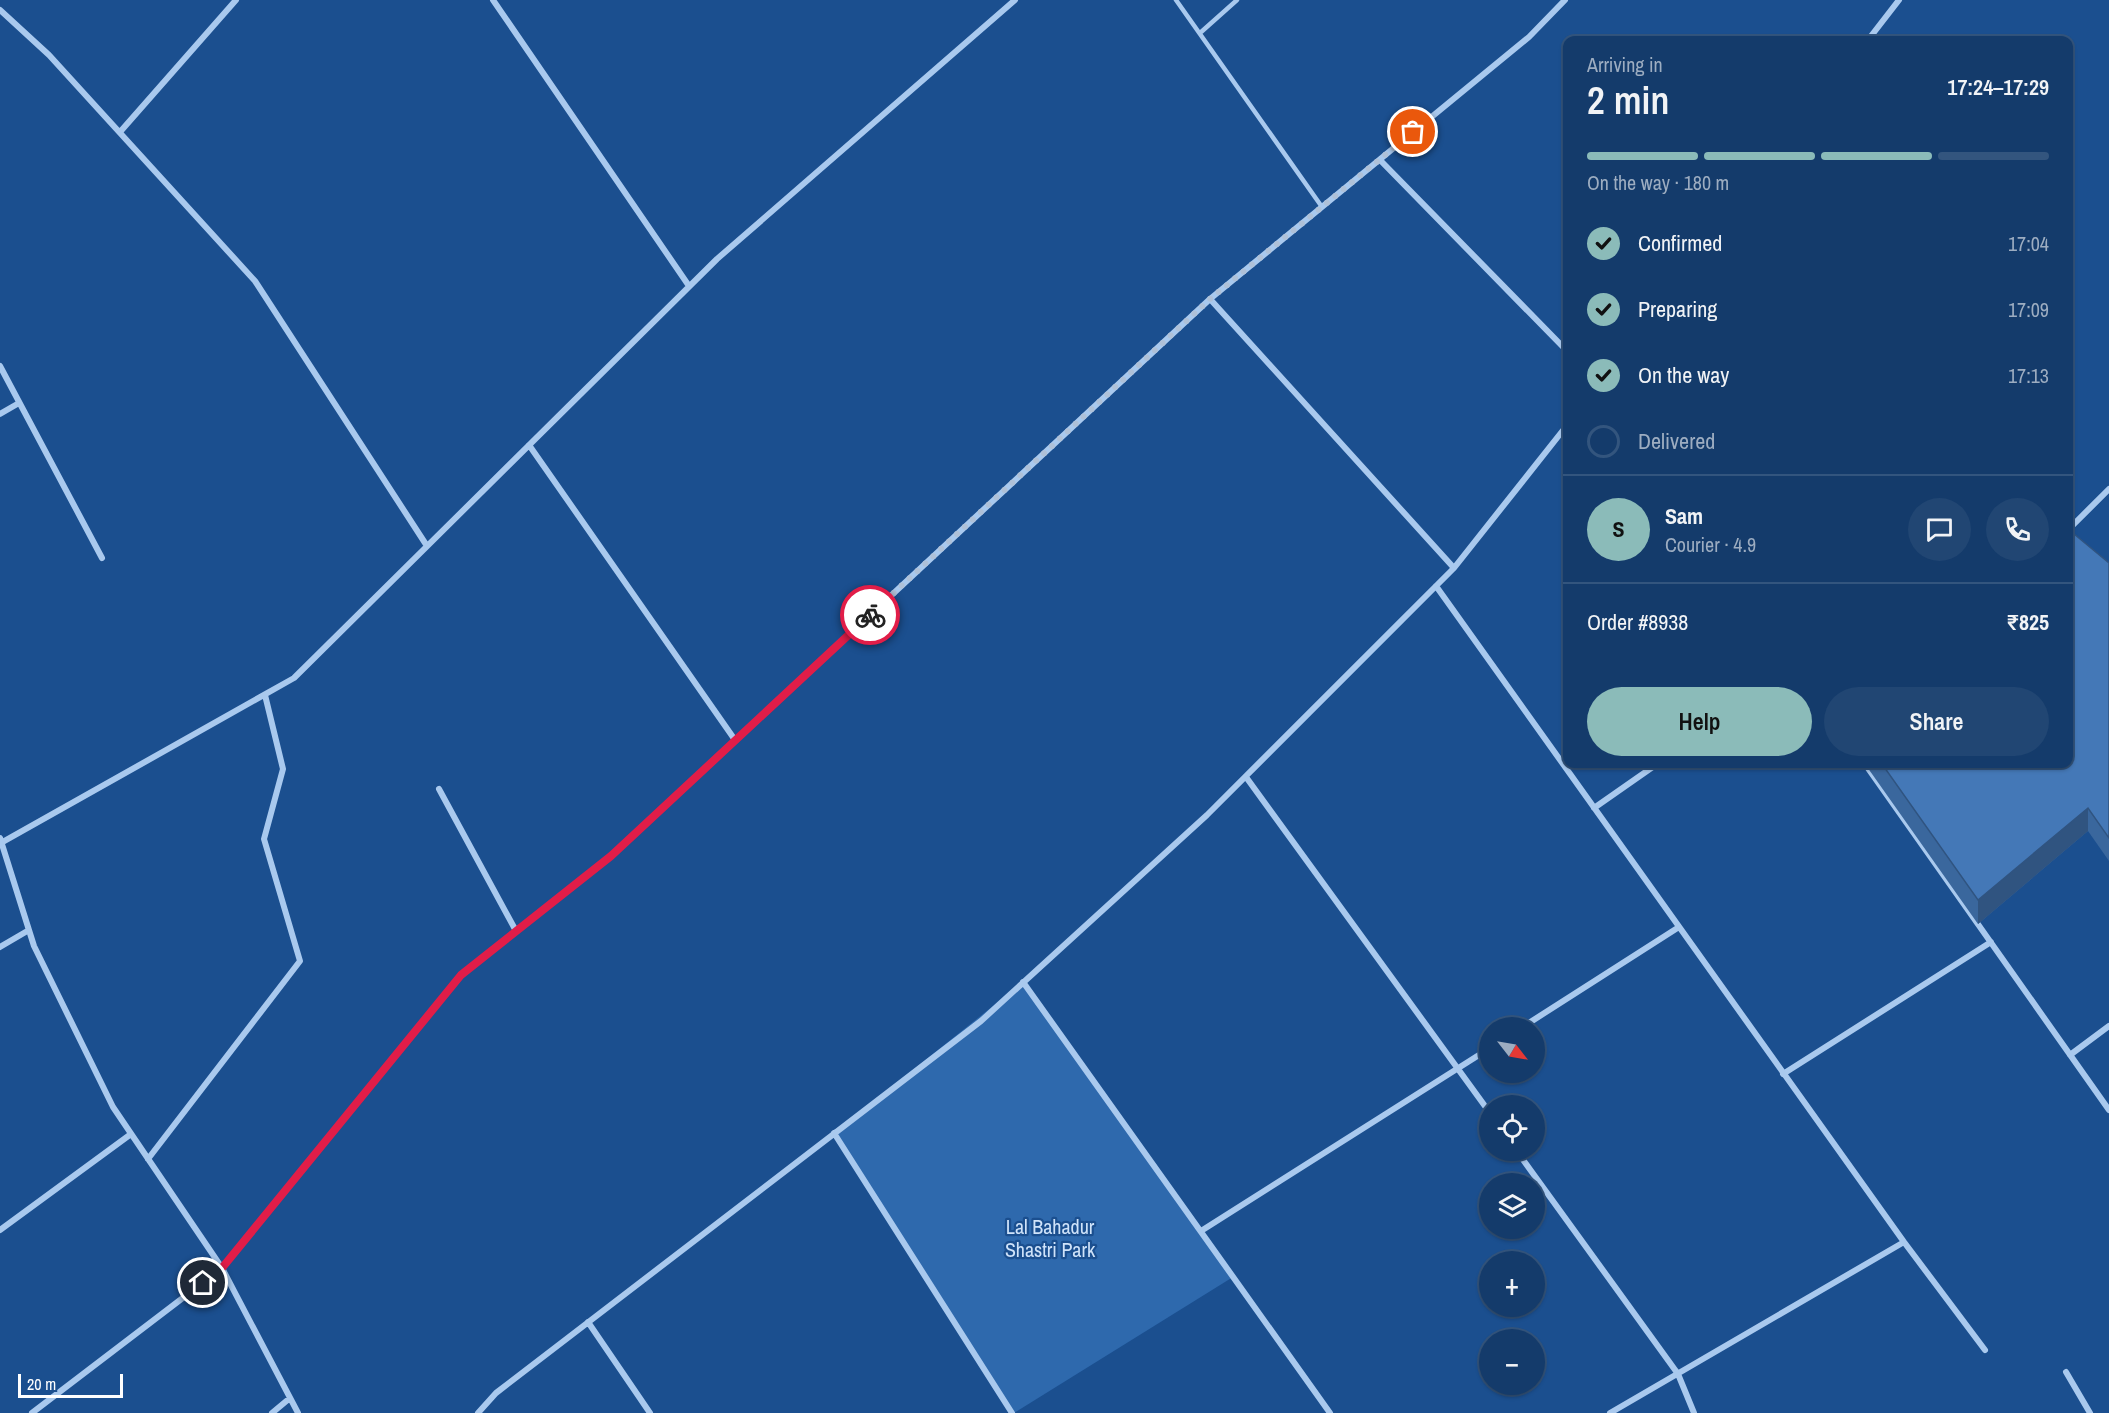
<!DOCTYPE html>
<meta charset="utf-8">
<style>
:root{--surface:#143b6b;--page:#214673;--text:#f1f3f6;--muted:#9dadc1;--line:#33557e;--accent:#8bbbb9}
body{margin:0;font-family:"Archivo Narrow",sans-serif;background:var(--page);color:var(--text);height:100vh;display:flex;flex-direction:column;font-size:22px;white-space:nowrap}
*{box-sizing:border-box;margin:0}
p{font-size:20px;color:var(--muted)}
.icon{flex:none;width:33px;height:33px;fill:none;stroke:currentColor;stroke-width:2;stroke-linecap:round;stroke-linejoin:round}
.map{position:relative;flex:1;overflow:hidden}
.drawer{position:absolute;left:1563px;top:36px;width:510px;height:732px;display:flex;flex-direction:column;background:var(--surface);border-radius:12px;box-shadow:0 2px 4px #0004,0 0 0 2px var(--line)}
.drawer>*{flex:none}
.needle{width:39px;rotate:121deg}
.buttons{position:absolute;left:1479px;top:1017px;display:grid;gap:12px}
.buttons a{display:grid;place-items:center;width:66px;height:66px;border-radius:50%;background:var(--surface);box-shadow:0 2px 4px #0004,0 0 0 2px var(--line);font-size:30px}
.scale{position:absolute;left:18px;bottom:15px;width:105px;box-sizing:border-box;padding-left:6px;border:3px solid #fff;border-top:0;font-size:16px;line-height:21px;white-space:nowrap;color:#fff;-webkit-text-stroke:4px #1b4f8f;paint-order:stroke}
.pin{position:absolute;display:grid;place-items:center;width:51px;height:51px;color:#fff;margin:-26px;border:3px solid #fff;border-radius:50%;box-shadow:0 2px 6px #0007}
.courier{position:absolute;display:grid;place-items:center;width:60px;height:60px;margin:-30px;border:4px solid #e11d48;border-radius:50%;background:#fff;color:#222;box-shadow:0 2px 8px #0007}
.headline em{font-style:normal;font-weight:600}
.headline div{display:flex;flex-direction:column-reverse}
.headline{display:flex;align-items:center;justify-content:space-between;height:102px;padding:0 24px}
h1{font-size:39px;font-weight:600;line-height:45px}
.bar{display:grid;grid-template-columns:repeat(4,1fr);gap:9px 6px;align-content:center;height:72px;padding:0 24px}
.bar i{height:8px;border-radius:4px;background:var(--line)}
.bar .selected{background:var(--accent)}
.bar p{grid-column:span 4}
.line{display:flex;align-items:center;gap:15px;padding:0 24px;border-top:2px solid var(--line)}
.line div{flex:1}
.round{display:grid;place-items:center;flex:none;width:63px;height:63px;border-radius:32px;background:var(--page)}
ol{padding:0 24px;list-style:none}
li{display:flex;align-items:center;gap:18px;height:66px}
li p{margin-inline-start:auto}
li .icon{padding:6px;border-radius:50%;background:var(--accent);color:#111;stroke-width:4}
li:last-child{color:var(--muted)}
li i{width:33px;height:33px;border:3px solid var(--line);border-radius:50%}
.button{display:flex;gap:12px;margin-top:auto;padding:12px 24px}
.button a{flex:1;height:69px;border-radius:36px;background:var(--accent);color:#111;font-size:24px;font-weight:600;line-height:69px;text-align:center}
.button a+a{background:var(--page);color:var(--text)}
.map>svg:first-child{display:block}
</style>
<div class="map">
<svg width="2109" height="1413" viewBox="0 0 2109 1413">
<rect width="100%" height="100%" fill="#1b4f8f"/>
<!-- green -->
<path fill="#2e69ad" d="M 1023,982 L 1233,1277 L 1014,1413 L 834,1133 Z"/>
<g fill="none" stroke-linecap="round" stroke-linejoin="round">
<!-- lane -->
<path stroke="#a9c9ee" stroke-width="4.5" d="M 1176,0 L 1322,207
M 1200,33 L 1237,0"/>
<!-- street -->
<path stroke="#a9c9ee" stroke-width="6" d="M 493,0 L 689,286
M 0,10 L 49,55 L 255,281 L 427,546
M 1868,40 L 1899,0
M 120,132 L 236,0
M 1380,160 L 1568,352
M 1210,299 L 1454,568
M 0,366 L 102,558
M 0,414 L 19,403
M 529,445 L 735,740
M 2068,530 L 2109,489
M 1436,586 L 1904,1242 L 1985,1350
M 1865,764 L 2109,1110
M 1246,777 L 1490,1113
M 439,789 L 516,931
M 1594,808 L 1657,764
M 0,838 L 34,946 L 113,1107 L 222,1268 L 298,1413
M 1,843 L 294,678 L 717,259 L 1015,0
M 0,947 L 29,930
M 1023,982 L 1330,1413
M 1521,1028 L 1679,927
M 2070,1055 L 2109,1026
M 1783,1074 L 1991,942
M 834,1133 L 1012,1413
M 1516,1150 L 1678,1374 L 1694,1413
M 148,1159 L 300,961 L 264,839 L 283,769 L 265,695
M 0,1230 L 131,1134
M 1201,1231 L 1490,1048
M 588,1322 L 650,1413
M 2066,1372 L 2090,1413
M 32,1413 L 222,1268 L 461,975 L 611,856 L 1210,299 L 1529,37 L 1565,0
M 272,1413 L 290,1398
M 478,1413 L 496,1393 L 981,1021 L 1207,815 L 1454,568 L 1568,424
M 1610,1413 L 1904,1242"/>
</g>
<!-- wall -->
<path fill="#3a679d" d="M 2109,563 L 2109,861 L 2088,831 L 1978,924 L 1865,764 L 2068,764 Z"/>
<!-- shaded-wall -->
<path fill="#305480" d="M 2088,808 L 2088,831 L 1978,924 L 1978,900 Z"/>
<!-- building -->
<path fill="#4478b7" stroke="#305480" stroke-width="1.5" d="M 2068,529 L 2109,563 L 2109,838 L 2088,808 L 1978,900 L 1882,764 L 2068,764 Z"/>
<g fill="none" stroke-linecap="round" stroke-linejoin="round">
<!-- done -->
<path stroke="#afc1d8" stroke-width="6" stroke-dasharray="0 10.8" d="M 870,615 L 1210,299 L 1413,132"/>
<!-- route -->
<path stroke="#e11d48" stroke-width="8" d="M 203,1283 L 222,1268 L 461,975 L 611,856 L 870,615"/>
</g>
<g text-anchor="middle" dominant-baseline="central" stroke-width="4.5" stroke-linejoin="round" paint-order="stroke">
<!-- park labels -->
<g font-size="20" fill="#cfe3fa" stroke="#1b4f8f">
<text x="1050" y="1226">Lal Bahadur<tspan x="1050" dy="23">Shastri Park</tspan></text>
</g>
</g>
</svg>
<div class="buttons">
<a><svg class="needle" viewBox="-14 -14 28 28"><path d="M0-13l5 13h-10z" fill="#e53935"/><path d="M0 13l5-13h-10z" fill="#9dadc1"/></svg></a>
<a><svg class="icon" aria-label="locate" viewBox="0 0 24 24"><circle cx="12" cy="12" r="6"/><path d="M12 2v4M12 18v4M2 12h4M18 12h4"/></svg></a>
<a><svg class="icon" aria-label="layers" viewBox="0 0 24 24"><path d="M12 4l9 5-9 5-9-5zM3 14l9 5 9-5"/></svg></a>
<a>+</a>
<a>−</a>
</div>
<div class="scale">20 m</div>
<div class="pin" style="left:1413px;top:132px;background:#ea580c"><svg class="icon" aria-label="bag" viewBox="0 0 24 24"><path d="M5 8h14l-1 12H6zM9 8a3 3 0 0 1 6 0"/></svg></div>
<div class="pin" style="left:203px;top:1283px;background:#1f2937"><svg class="icon" aria-label="home" viewBox="0 0 24 24"><path d="M3 11l9-7 9 7M6 9v11h12V9"/></svg></div>
<div class="courier" style="left:870px;top:615px"><svg class="icon" aria-label="bike" viewBox="0 0 24 24"><circle cx="6" cy="16" r="4"/><circle cx="18" cy="16" r="4"/><path d="M6 16l4-8h5l3 8M10 8l3 8H6M13 5h3"/></svg></div>
<section class="drawer">
<div class="headline"><div><h1>2 min</h1><p>Arriving in</p></div><em>17:24–17:29</em></div>
<div class="bar"><i class="selected"></i><i class="selected"></i><i class="selected"></i><i></i><p>On the way · 180 m</p></div>
<ol>
<li><svg class="icon" aria-label="check" viewBox="0 0 24 24"><path d="M5 12l5 5 9-10"/></svg>Confirmed<p>17:04</p></li>
<li><svg class="icon" aria-label="check" viewBox="0 0 24 24"><path d="M5 12l5 5 9-10"/></svg>Preparing<p>17:09</p></li>
<li><svg class="icon" aria-label="check" viewBox="0 0 24 24"><path d="M5 12l5 5 9-10"/></svg>On the way<p>17:13</p></li>
<li><i></i>Delivered</li>
</ol>
<div class="line" style="height:108px"><b class="round" style="background:var(--accent);color:#111">S</b><div><b>Sam</b><p>Courier · 4.9</p></div><a class="round"><svg class="icon" aria-label="chat" viewBox="0 0 24 24"><path d="M4 5h16v11H9l-5 4z"/></svg></a><a class="round"><svg class="icon" aria-label="phone" viewBox="0 0 24 24"><path d="M5 4h4l2 5-3 2q2 4 5 5l2-3 5 2v4C11 20 4 13 5 4z"/></svg></a></div>
<div class="line" style="height:78px"><div>Order #8938</div><b>₹825</b></div>
<div class="button"><a>Help</a><a>Share</a></div>
</section>
</div>
